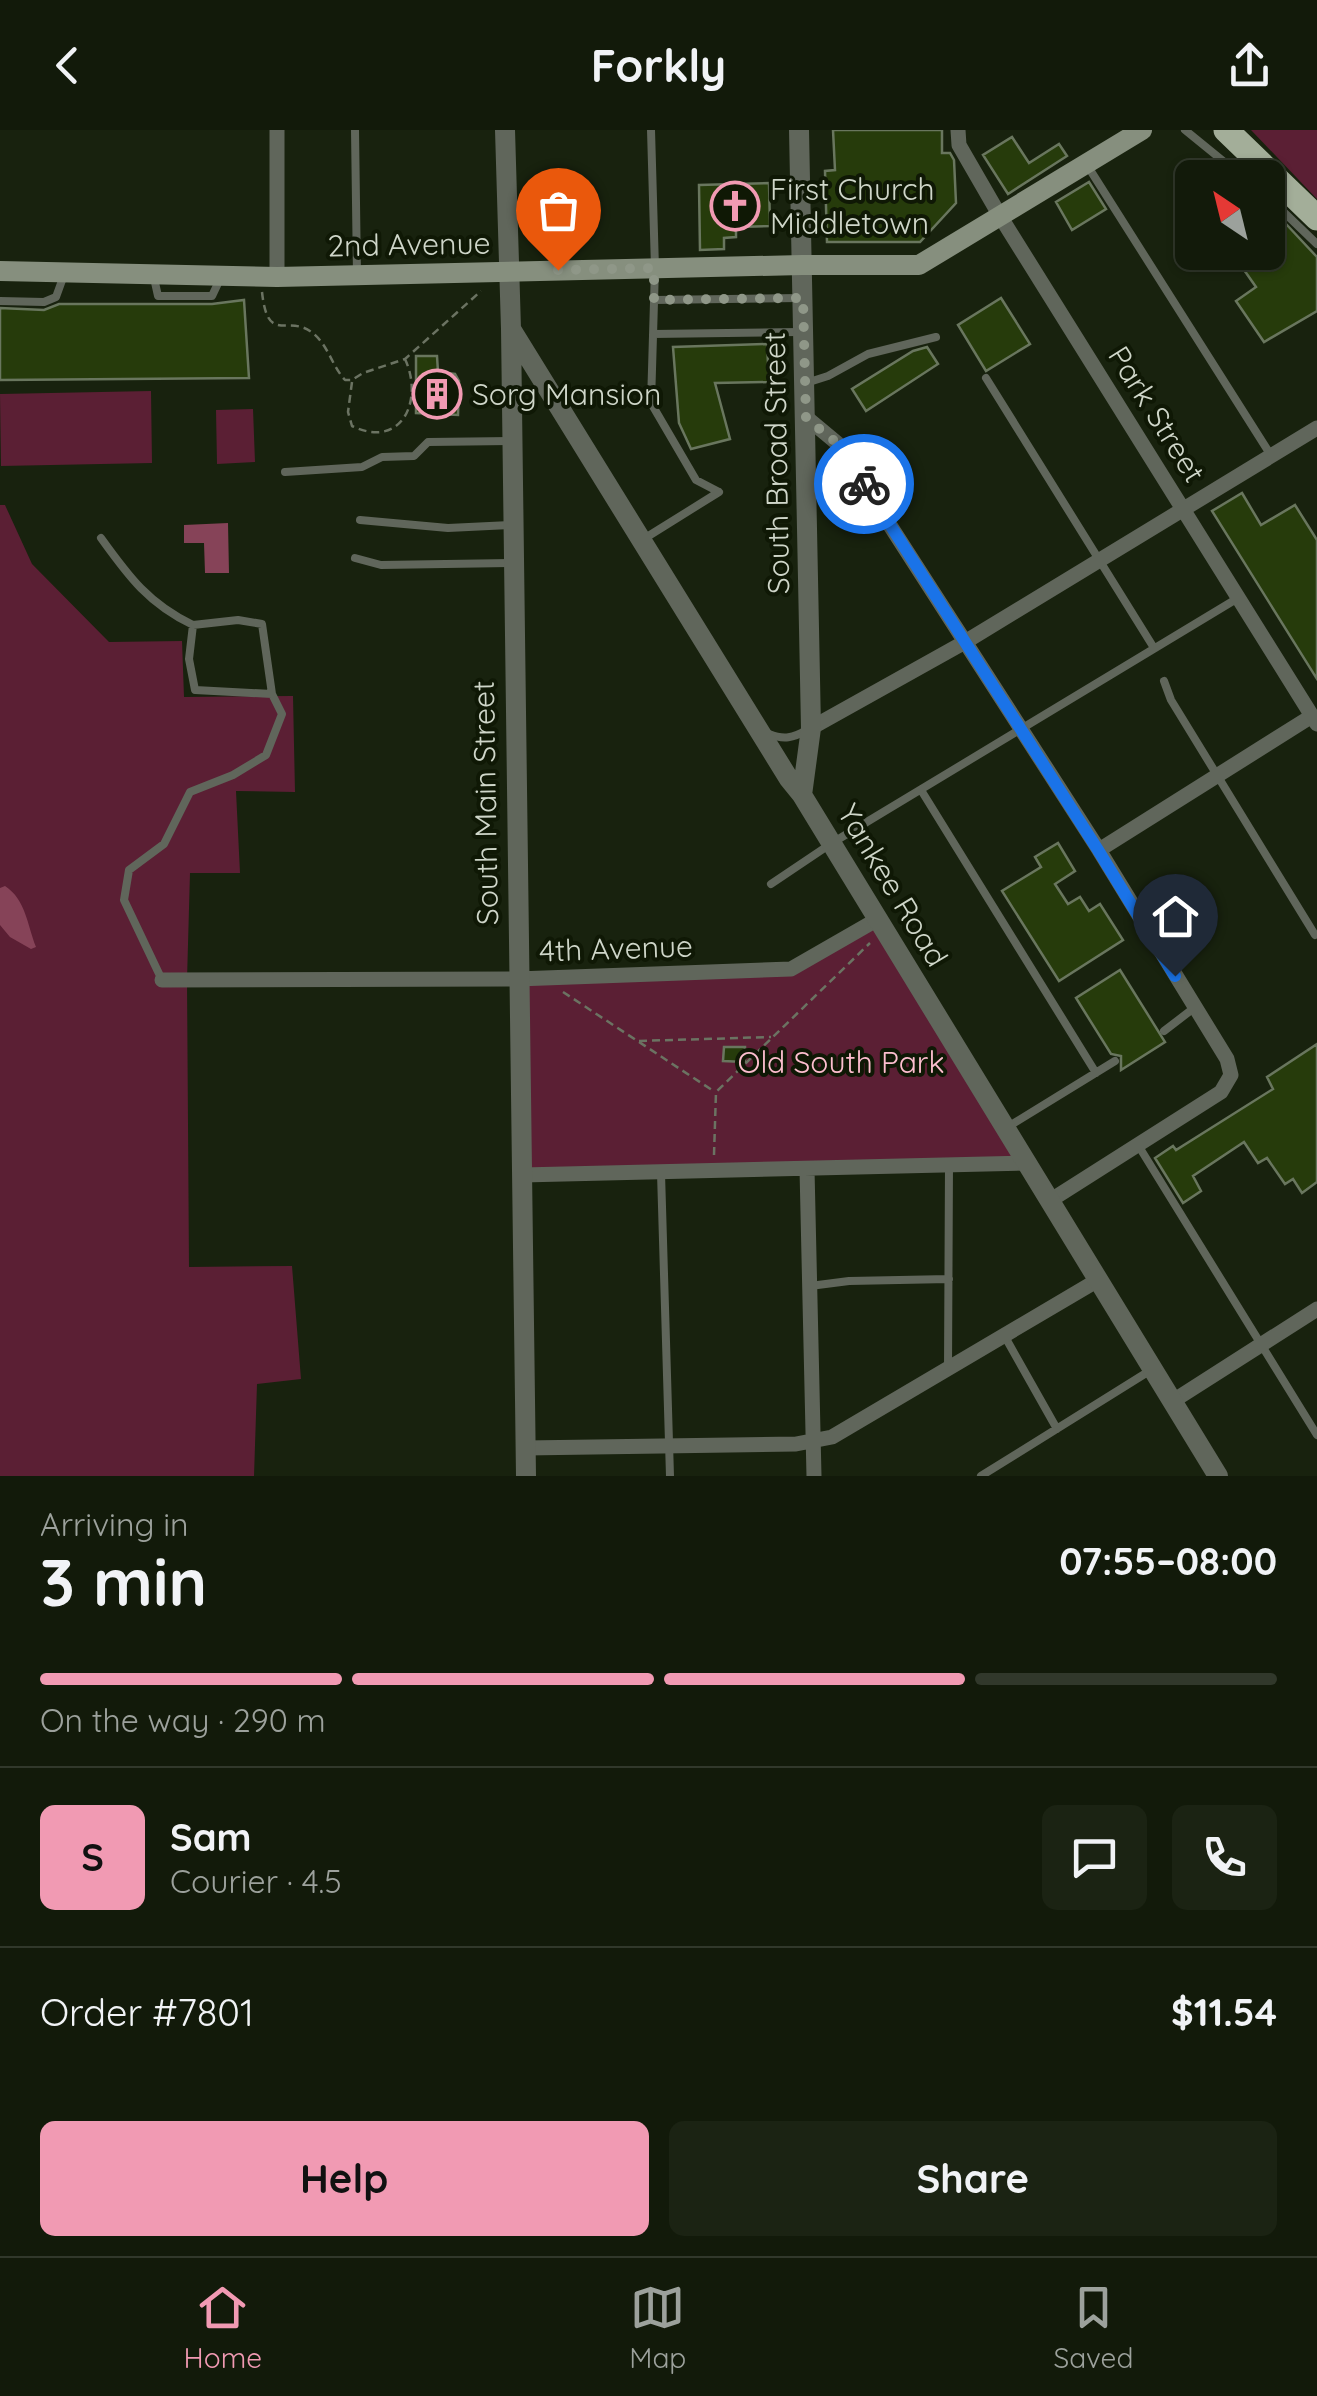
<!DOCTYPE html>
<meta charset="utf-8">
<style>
:root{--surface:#121a0a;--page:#1b2313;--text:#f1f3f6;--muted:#9ca19c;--line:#31382b;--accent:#f19ab3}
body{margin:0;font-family:Quicksand,sans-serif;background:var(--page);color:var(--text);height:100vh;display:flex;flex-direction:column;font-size:38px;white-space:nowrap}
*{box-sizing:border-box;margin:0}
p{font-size:32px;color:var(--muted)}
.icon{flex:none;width:55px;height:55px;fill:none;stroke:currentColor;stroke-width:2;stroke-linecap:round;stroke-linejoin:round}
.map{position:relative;height:1346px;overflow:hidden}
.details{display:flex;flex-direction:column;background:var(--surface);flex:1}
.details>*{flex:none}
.needle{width:65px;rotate:325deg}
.tools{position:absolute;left:1175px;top:30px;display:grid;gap:20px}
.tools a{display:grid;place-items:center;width:110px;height:110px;border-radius:15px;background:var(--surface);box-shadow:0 2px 8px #0004,0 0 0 2px var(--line);font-size:50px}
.pin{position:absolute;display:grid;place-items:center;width:85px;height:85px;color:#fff;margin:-102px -42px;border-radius:50% 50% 50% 0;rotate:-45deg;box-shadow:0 0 10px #0007}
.pin .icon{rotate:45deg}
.courier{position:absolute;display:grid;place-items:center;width:100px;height:100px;margin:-50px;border:8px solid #1a73e8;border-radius:50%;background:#fff;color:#222;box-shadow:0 2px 12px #0007}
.head em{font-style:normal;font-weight:700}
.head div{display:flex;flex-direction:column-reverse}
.head{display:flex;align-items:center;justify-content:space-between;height:170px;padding:0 40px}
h1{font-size:65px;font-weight:700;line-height:75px}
.bar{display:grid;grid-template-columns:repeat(4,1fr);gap:15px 10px;align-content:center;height:120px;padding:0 40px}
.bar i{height:12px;border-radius:8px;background:var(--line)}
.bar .on{background:var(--accent)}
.bar p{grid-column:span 4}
.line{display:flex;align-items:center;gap:25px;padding:0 40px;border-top:2px solid var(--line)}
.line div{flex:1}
.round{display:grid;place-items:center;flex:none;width:105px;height:105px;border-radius:15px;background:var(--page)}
.action{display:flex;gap:20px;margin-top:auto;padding:20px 40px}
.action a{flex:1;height:115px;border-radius:15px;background:var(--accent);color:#111;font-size:40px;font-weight:700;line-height:115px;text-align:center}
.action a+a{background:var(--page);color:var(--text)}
header{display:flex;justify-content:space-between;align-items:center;height:130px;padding:0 40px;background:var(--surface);font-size:45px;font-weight:700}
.tabs{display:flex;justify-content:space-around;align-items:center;height:140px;border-top:2px solid var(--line);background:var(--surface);font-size:28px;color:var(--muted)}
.tabs a{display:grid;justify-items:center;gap:5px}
.tabs .on{color:var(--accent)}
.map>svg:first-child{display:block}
</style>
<header><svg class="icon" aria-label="back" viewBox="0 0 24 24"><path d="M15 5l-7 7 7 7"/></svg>Forkly<svg class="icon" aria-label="share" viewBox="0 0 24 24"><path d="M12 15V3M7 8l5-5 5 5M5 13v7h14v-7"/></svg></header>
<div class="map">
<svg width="1317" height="1346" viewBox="0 0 1317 1346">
<rect width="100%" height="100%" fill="#18220e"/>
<!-- green -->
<path fill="#5b1f34" d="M 1251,0 L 1317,0 L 1317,69 Z
M 151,261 L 152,333 L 1,336 L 0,264 Z
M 253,279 L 255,332 L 217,334 L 216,280 Z
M 0,375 L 5,375 L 32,434 L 109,512 L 182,511 L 184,567 L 293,566 L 295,662 L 236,661 L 240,743 L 190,743 L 187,850 L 189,1137 L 292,1136 L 301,1249 L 257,1254 L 254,1346 L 0,1346 Z
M 878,789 L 1028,1033 L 522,1045 L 517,849 L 791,839 Z"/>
<!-- water -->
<path fill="#864358" d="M 228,393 L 229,443 L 205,443 L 204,413 L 184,413 L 184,395 Z
M 5,756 C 26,770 27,794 36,817 L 31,819 L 10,807 L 0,795 L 0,758 Z"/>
<!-- building -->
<path fill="#263b0b" stroke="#69765e" stroke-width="2.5" d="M 833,0 L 942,0 L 942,23 L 950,23 L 954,30 L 956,73 L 920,112 L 827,112 L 825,41 L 835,40 Z
M 1012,7 L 1029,33 L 1059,14 L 1067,26 L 1008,64 L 983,25 Z
M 1089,52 L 1106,79 L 1072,100 L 1056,72 Z
M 769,53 L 770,96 L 736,97 L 736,107 L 724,108 L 724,119 L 700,120 L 699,55 Z
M 1287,95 L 1317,127 L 1317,181 L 1264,212 L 1236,171 L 1256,157 L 1235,127 L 1243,122 L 1268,122 L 1268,107 Z
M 1001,168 L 1030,214 L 986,241 L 958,195 Z
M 244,170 L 249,248 L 0,250 L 0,178 L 44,180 L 59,174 L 212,174 Z
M 767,214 L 769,252 L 715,253 L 730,309 L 691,319 L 679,293 L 673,217 Z
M 927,217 L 938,234 L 866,281 L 852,259 L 913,221 Z
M 416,226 L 437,226 L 438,242 L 455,244 L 459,251 L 458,285 L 416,283 Z
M 1242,363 L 1261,395 L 1295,375 L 1317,410 L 1317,549 L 1212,381 Z
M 1058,713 L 1075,741 L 1055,754 L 1068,774 L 1080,767 L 1089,781 L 1100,774 L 1123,810 L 1059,851 L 1002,761 L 1041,737 L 1035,727 Z
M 1120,840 L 1165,912 L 1121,940 L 1121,926 L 1111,924 L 1076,868 Z
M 1317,914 L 1317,1052 L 1302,1063 L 1293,1049 L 1285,1054 L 1267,1028 L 1258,1033 L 1244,1012 L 1193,1046 L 1201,1061 L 1183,1073 L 1155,1028 L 1173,1016 L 1176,1020 L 1273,959 L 1267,947 Z
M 724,917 L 745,917 L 745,932 L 723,931 Z"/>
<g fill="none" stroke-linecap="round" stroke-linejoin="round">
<!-- path -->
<path stroke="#6b7362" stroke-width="2.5" stroke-dasharray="8 5" stroke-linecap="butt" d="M 262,162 C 268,217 288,182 314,204 C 329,217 332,236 345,250 L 352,250 L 363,243 L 405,229 L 481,161
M 352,252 L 348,282 L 352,296 C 402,320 424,270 405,229
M 563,862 L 715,962
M 639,911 L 771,907
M 714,1025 L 716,962 L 870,813"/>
<!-- service -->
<path stroke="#60665b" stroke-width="8" d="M 355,0 L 357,145
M 651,0 L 655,138 L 651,273 L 696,350 L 719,362
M 1185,0 L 1244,48
M 1087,35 L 1272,327
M 1268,67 L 1317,114
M 154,148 L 158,166 L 212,166 L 220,149
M 654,170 L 799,168
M 0,171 L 44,172 L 56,167 L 64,145
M 653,204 L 799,202
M 986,248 L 1154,518
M 806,253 L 828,246 L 868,224 L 936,207
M 285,342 L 362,337 L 382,327 L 414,326 L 428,312 L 512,311
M 360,390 L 448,398 L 512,395
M 101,408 C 129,447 149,474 193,495
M 642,410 L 719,362
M 355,428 L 381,435 L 513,433
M 1164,551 L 1171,570 L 1315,805
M 769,604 C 784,610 793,608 807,600
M 921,660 L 1096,943
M 771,754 L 832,713 L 1238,468
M 162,850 L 124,770 L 129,740 L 164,714 L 190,662 L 233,645 L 266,625 L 282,584 L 272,564 L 262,494 L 238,490 L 193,495 L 189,529 L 195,560 L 272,564
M 1164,901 L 1194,878
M 1006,998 L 1115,931
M 1138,1015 L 1317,1305
M 661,1043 L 670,1346
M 810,1156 L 849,1151 L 949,1149
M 1004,1205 L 1057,1299
M 948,1238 L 949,1035
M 981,1346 L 1151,1240"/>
<!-- minor -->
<path stroke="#60665b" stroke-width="15" d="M 277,0 L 277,147
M 958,0 L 959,15 L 1000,86 L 1317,594
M 807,288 L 837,313 L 1099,720 L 1227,929 L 1231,945 L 1221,962 L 1051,1070
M 811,598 L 965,512 L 1317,298
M 1099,720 L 1312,586
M 162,850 L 517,849 L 791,839 L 878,789
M 807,1039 L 814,1346
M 522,1045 L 1028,1033
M 1173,1271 L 1317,1179
M 525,1318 L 796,1314 L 832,1307 L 1098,1150"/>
<!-- tertiary -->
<path stroke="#60665b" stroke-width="20" d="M 505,0 L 511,199 L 526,1346
M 799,0 L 811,598 L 802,665
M 511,199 L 789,649 L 802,665 L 1218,1346"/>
<!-- secondary -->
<path stroke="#868f7e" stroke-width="20" d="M 0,141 L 277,147 L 802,135 L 919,135 L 1142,0"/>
<!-- primary -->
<path stroke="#a3ae99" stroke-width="25" d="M 1226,0 L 1317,88"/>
</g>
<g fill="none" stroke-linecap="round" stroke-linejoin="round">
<!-- done -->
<path stroke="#8f9788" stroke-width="10" stroke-dasharray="0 18" d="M 558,140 L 654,138 L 654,170 L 803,168 L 806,288 L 837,313 L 864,354"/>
<!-- route -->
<path stroke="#1a73e8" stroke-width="12" d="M 864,354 L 1098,720 L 1175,846"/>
</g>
<!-- icons -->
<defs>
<g id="church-ring" transform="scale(2.5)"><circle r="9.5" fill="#0f1805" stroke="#f19ab3" stroke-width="1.5"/><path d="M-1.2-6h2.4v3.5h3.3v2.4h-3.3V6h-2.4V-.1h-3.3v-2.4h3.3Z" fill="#f19ab3"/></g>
<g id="building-ring" transform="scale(2.5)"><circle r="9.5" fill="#0f1805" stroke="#f19ab3" stroke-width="1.5"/><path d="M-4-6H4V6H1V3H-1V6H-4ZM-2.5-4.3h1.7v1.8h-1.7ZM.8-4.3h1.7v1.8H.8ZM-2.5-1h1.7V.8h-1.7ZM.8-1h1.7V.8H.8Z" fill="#f19ab3"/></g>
</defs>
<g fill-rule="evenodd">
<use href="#church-ring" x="735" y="76"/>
<use href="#building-ring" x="437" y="264"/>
</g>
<g text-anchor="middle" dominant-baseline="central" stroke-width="8" stroke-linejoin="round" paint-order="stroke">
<!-- poi labels -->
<g font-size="30" fill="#cfd6c9" stroke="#0f1805" text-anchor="start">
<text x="770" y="59">First Church<tspan x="770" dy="34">Middletown</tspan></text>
<text x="472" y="264">Sorg Mansion</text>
</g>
<!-- street labels -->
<g font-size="30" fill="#cfd6c9" stroke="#0f1805">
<text transform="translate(409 114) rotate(-1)">2nd Avenue</text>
<text transform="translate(1157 284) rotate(58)">Park Street</text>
<text transform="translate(776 333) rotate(-91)">South Broad Street</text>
<text transform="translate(485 673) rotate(-91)">South Main Street</text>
<text transform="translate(893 755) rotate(59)">Yankee Road</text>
<text transform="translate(616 818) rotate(-2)">4th Avenue</text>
</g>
<!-- park labels -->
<g font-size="30" fill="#fdbecf" stroke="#0f1805">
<text x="841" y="932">Old South Park</text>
</g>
</g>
</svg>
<div class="tools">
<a><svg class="needle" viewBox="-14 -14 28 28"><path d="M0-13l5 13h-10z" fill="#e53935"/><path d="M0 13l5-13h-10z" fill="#9ca19c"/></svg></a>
</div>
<div class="pin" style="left:558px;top:140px;background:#ea580c"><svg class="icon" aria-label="bag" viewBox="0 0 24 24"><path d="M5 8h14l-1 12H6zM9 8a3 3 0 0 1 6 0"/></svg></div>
<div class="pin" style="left:1175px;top:846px;background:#1f2937"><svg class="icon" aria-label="home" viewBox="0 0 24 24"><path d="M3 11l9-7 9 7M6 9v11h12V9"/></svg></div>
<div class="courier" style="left:864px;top:354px"><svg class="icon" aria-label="bike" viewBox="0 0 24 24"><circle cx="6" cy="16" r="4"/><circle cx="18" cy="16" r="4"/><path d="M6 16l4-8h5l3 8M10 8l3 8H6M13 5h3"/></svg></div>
</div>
<section class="details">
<div class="head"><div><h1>3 min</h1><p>Arriving in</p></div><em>07:55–08:00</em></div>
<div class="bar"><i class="on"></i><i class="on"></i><i class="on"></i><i></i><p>On the way · 290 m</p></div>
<div class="line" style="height:180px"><b class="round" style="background:var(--accent);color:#111">S</b><div><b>Sam</b><p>Courier · 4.5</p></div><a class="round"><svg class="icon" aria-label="chat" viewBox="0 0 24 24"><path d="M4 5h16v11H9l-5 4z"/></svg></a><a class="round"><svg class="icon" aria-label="phone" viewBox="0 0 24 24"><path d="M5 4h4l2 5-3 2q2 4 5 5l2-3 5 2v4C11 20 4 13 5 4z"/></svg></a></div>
<div class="line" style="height:130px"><div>Order #7801</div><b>$11.54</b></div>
<div class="action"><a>Help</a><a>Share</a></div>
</section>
<nav class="tabs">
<a class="on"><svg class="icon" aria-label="home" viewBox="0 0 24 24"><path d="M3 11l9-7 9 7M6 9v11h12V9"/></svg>Home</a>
<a><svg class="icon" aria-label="map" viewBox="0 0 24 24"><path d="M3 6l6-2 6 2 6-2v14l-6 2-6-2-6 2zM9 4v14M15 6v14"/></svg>Map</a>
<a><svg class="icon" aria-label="saved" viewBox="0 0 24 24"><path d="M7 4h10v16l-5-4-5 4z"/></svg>Saved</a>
</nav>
